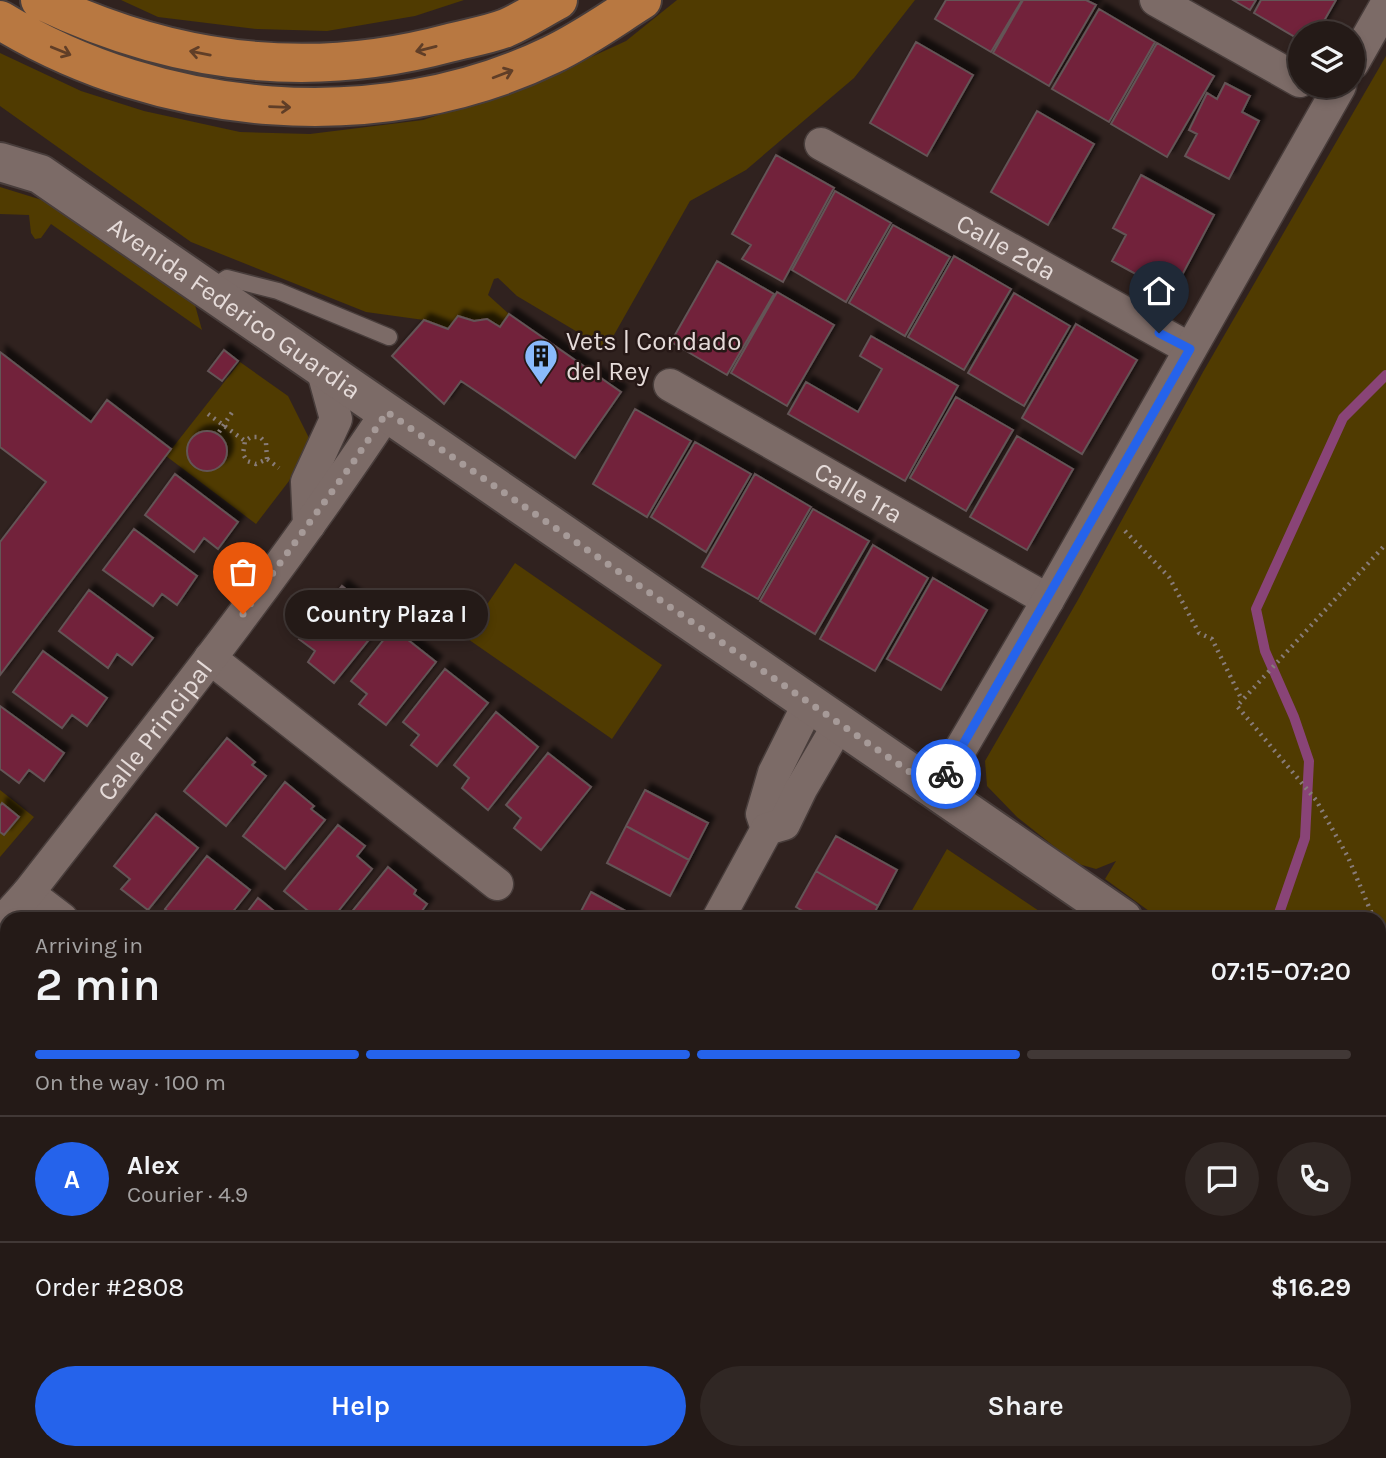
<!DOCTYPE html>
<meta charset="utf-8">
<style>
:root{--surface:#241a17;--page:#302724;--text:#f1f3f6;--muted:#a3a1a1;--line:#413836;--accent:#2563eb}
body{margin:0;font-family:Karla,sans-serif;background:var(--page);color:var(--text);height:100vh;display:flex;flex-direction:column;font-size:26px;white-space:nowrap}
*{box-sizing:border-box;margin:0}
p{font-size:23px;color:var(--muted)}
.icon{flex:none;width:38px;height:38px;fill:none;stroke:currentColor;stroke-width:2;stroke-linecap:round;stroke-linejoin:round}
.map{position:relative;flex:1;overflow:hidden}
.sheet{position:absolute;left:0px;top:912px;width:1386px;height:548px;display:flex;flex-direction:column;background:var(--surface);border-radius:21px 21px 0 0;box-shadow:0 4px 10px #0003,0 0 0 2px var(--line)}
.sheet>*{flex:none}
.fabs{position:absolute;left:1288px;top:21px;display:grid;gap:14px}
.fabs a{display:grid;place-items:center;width:77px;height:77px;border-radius:50%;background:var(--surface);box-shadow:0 4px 10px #0003,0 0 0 2px var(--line);font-size:35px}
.pin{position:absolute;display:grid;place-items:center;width:60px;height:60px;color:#fff;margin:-72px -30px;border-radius:50% 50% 50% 0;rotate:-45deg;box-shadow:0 0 7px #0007}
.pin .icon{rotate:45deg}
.courier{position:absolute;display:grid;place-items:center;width:70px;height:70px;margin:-35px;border:5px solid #2563eb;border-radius:50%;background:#fff;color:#222;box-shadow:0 2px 9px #0007}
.bubble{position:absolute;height:49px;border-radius:24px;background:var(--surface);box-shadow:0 4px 10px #0003,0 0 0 2px var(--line);font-size:23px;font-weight:600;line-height:49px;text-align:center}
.head em{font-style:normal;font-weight:600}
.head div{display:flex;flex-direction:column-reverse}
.head{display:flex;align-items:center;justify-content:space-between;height:119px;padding:0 35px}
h1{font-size:46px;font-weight:600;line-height:52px}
.bar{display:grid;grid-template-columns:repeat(4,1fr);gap:10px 7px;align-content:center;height:84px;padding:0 35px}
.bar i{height:9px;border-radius:5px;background:var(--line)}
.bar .active{background:var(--accent)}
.bar p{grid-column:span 4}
.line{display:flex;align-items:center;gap:18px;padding:0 35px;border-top:2px solid var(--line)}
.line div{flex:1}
.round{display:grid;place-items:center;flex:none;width:74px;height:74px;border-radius:37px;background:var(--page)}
.primary-button{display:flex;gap:14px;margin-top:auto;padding:14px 35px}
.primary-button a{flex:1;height:80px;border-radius:42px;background:var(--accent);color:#fff;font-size:28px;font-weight:600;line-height:80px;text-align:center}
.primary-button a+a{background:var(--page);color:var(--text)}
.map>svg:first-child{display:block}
</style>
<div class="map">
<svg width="1386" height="1458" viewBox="0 0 1386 1458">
<defs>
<filter id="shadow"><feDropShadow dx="6" dy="-6" stdDeviation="2" flood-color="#0009"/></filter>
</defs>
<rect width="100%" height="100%" fill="#30221f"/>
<!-- green -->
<path fill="#503b01" d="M 121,0 L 464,0 L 415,16 L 327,31 L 257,29 L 158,17 Z
M 677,0 L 915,0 L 854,78 L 746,170 L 690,201 L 606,349 L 517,296 L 498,278 L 494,279 L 488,295 L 509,314 L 500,327 L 448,329 L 424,320 L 366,312 L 191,242 L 0,106 L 0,53 L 81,91 L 144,111 L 240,132 L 310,134 L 423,120 L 532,84 L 626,41 Z
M 1386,56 L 1386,1038 L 1379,1048 L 1379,919 L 1160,919 L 1105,879 L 1116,861 L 1096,869 L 1075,863 L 1017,817 L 987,786 L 985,761 L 1079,598 L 1203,372 Z
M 0,187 L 42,200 L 102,236 L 195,305 L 202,330 L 51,224 L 41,238 L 35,239 L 31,233 L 29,215 L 0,214 Z
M 240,362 L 288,396 L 311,442 L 297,463 L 289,481 L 256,524 L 166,456 Z
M 515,563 L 662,665 L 612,739 L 465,637 Z
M 0,790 L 34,817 L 0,857 Z
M 947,849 L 1051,919 L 907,919 Z
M 607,1452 L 1228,1452 L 1228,1458 L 604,1458 Z"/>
<!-- water -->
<path fill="#894477" d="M 311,591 L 326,604 L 304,629 L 289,617 Z"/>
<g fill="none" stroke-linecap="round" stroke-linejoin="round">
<!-- stream -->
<path stroke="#894477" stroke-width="10" d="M 1277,919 L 1305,838 L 1309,761 L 1294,717 L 1265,651 L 1256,609 L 1343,418 L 1386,375"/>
</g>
<!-- building -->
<path fill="#72223b" stroke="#645457" stroke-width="2" filter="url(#shadow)" d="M 946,0 L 1022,0 L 991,52 L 935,19 Z
M 1023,0 L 1086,0 L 1096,5 L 1049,86 L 993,53 Z
M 1233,0 L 1256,0 L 1250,10 Z
M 1261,0 L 1336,0 L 1317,33 L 1300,33 L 1300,40 L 1254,13 Z
M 1099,9 L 1155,42 L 1109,122 L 1052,89 Z
M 916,42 L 973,75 L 927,156 L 870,123 Z
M 1157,43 L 1214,76 L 1167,157 L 1111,124 Z
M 1225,83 L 1250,96 L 1242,112 L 1259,121 L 1229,179 L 1185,156 L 1197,134 L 1189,130 L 1207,93 L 1217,99 Z
M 1037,111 L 1094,144 L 1048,225 L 991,192 Z
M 776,155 L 834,188 L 783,282 L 742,259 L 751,245 L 732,234 Z
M 1141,175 L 1214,215 L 1172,294 L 1112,261 L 1126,235 L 1113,228 Z
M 835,191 L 891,223 L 846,302 L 792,270 Z
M 893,225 L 950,257 L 905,336 L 849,303 Z
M 954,256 L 1011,289 L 964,370 L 908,337 Z
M 717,261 L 774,294 L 727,375 L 671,342 Z
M 777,292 L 834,325 L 787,406 L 731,373 Z
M 1014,293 L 1070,326 L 1024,406 L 968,373 Z
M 509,314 L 621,392 L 575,458 L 461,381 L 444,404 L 392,356 L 424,320 L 448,329 L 458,316 L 474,321 L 487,319 L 500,327 Z
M 1076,324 L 1137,360 L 1082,454 L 1022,418 Z
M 871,336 L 958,386 L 905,481 L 788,414 L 806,382 L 858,412 L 882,369 L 860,356 Z
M 224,350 L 238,361 L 222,381 L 208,371 Z
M 0,352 L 91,422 L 107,400 L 171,449 L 0,675 L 0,542 L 46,482 L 0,447 Z
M 956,397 L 1013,430 L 966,511 L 910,478 Z
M 635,409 L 691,441 L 647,517 L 593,484 Z
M187 451a20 20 0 1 1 40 0a20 20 0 1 1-40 0Z
M 1017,436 L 1073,469 L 1027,550 L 970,517 Z
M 695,442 L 751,474 L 706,552 L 651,517 Z
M 175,474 L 238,522 L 218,549 L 204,538 L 194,552 L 145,515 Z
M 755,474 L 811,507 L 758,599 L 702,567 Z
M 813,509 L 869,541 L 815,634 L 760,601 Z
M 134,529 L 197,576 L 177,605 L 162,594 L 153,606 L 103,570 Z
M 873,545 L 928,578 L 875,671 L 820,639 Z
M 933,578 L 987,610 L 941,690 L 887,659 Z
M 342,586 L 385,620 L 334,683 L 308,662 L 315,651 L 299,639 Z
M 89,590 L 153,638 L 132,665 L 117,654 L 108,668 L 59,631 Z
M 393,628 L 436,662 L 386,725 L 359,704 L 367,694 L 351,681 Z
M 43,651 L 107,698 L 87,726 L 72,715 L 62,728 L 13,692 Z
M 445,669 L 488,703 L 437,766 L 411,745 L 419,735 L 403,722 Z
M 0,706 L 64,753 L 44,781 L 29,770 L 19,783 L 0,769 Z
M 496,712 L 538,747 L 488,810 L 462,788 L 469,778 L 454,765 Z
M 227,738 L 255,762 L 252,765 L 266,776 L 226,826 L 184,791 Z
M 548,753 L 591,787 L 541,850 L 514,828 L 521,818 L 506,805 Z
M 285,782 L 314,806 L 311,809 L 325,820 L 285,869 L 243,836 Z
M 645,790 L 708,823 L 689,860 L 626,826 Z
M 2,803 L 19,817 L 4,835 L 0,832 L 0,806 Z
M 156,814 L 198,848 L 148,910 L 121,889 L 130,879 L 114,866 Z
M 338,825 L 365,846 L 357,856 L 372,869 L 332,919 L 318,919 L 284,891 Z
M 626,826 L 689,860 L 670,896 L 607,863 Z
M 836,836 L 897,870 L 878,906 L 816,871 Z
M 207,856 L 250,890 L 227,919 L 177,919 L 165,909 Z
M 388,867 L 416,890 L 414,894 L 427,904 L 416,919 L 346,919 Z
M 816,871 L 878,906 L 871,919 L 816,919 L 796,907 Z
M 591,892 L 640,919 L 577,919 Z
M 258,898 L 284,919 L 242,919 Z
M 0,1125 L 7,1131 L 7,1166 L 0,1175 Z
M 7,1187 L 7,1212 L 0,1206 L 0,1195 Z
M 1379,1193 L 1386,1197 L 1386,1354 L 1379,1349 Z
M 7,1391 L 7,1452 L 25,1452 L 20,1458 L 0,1458 L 0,1400 Z
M 1382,1447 L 1386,1449 L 1386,1458 L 1374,1458 Z
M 39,1452 L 98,1452 L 105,1458 L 34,1458 Z
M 312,1452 L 359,1452 L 356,1458 L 322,1458 Z
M 489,1452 L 537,1452 L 546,1458 L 486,1458 Z
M 1278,1452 L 1362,1452 L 1358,1458 L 1278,1458 L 1275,1456 Z"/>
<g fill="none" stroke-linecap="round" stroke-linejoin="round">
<!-- service casing -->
<g stroke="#483d3b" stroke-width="19">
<path id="service" d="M 209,290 L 227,278 L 278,291 L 389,337
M 1379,1396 L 1386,1401"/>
</g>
<!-- minor casing -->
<g stroke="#483d3b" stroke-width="35">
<g id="minor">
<path d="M 1156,0 L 1300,81"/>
<path d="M 1353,63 L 1386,5"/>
<path id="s1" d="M 821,144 L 1190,349"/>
<path id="s2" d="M 670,385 L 1048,600"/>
<path d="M 309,525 L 307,482 L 336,419 L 322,368"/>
<path d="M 210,658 L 497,884"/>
<path d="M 936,791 L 1048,600 L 1340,86"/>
<path d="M 767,829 L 762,814 L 774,773 L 809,703"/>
<path d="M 28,893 L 62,919"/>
<path d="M 718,919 L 767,829 L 784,824 L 801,789 L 839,724"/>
<path id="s3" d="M 0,924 L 28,893 C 151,735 276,579 387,412"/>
<path d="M 0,1299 L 7,1305"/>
<path d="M 180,1452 L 186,1458"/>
<path d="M 419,1458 L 422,1452"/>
</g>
</g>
<!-- tertiary casing -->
<g stroke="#483d3b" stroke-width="42">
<g id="tertiary">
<path id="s4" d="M 0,162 L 40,174 L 1123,919"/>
<path d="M 1379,1095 L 1386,1100"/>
</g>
</g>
<!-- motorway casing -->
<g stroke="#483d3b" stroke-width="42">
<path id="motorway" d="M 40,0 C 171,63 308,81 449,43 C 468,38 488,35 506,28 C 524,20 541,9 558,0
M 0,20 C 160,118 380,138 551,55 C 583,40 612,19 642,0"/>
</g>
<!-- path -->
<path stroke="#887c79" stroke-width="4.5" stroke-dasharray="2 5" stroke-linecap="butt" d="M 208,414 L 245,441
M 219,432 L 233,411
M 267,459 L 266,443 L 260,437 L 251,437 L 245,441 L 243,454 L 247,461 L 256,464 L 267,459 L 279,468
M 1125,531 L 1169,577 L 1199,633 L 1212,639 L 1242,700
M 1374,919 L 1348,857 L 1316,800 L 1237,706 L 1386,544
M 1379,930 L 1386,939
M 1379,1018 L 1386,1003
M 924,1458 L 926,1452"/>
<!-- service -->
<use href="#service" stroke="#7c6b67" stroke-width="16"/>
<!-- minor -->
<use href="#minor" stroke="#7c6b67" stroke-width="32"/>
<!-- tertiary -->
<use href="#tertiary" stroke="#7c6b67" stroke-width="38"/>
<!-- motorway -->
<use href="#motorway" stroke="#b87841" stroke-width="38"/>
</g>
<!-- one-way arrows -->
<defs><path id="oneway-shaft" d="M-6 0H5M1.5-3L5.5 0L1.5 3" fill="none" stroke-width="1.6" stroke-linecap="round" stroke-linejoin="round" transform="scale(1.75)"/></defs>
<g stroke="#603e27">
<use href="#oneway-shaft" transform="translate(426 49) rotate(166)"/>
<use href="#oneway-shaft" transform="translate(61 51) rotate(22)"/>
<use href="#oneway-shaft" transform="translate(200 53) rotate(-169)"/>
<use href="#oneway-shaft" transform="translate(503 74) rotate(-21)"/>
<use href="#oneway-shaft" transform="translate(280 107) rotate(2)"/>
</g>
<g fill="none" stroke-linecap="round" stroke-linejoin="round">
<!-- done -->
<path stroke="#a69a98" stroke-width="7" stroke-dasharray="0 12.6" d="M 243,614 L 352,464 L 387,412 L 936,790 L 946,774"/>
<!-- route -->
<path stroke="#2563eb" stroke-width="9" d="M 946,774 L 1190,349 L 1159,333"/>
</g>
<!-- icons -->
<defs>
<g id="building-pin" transform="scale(1.75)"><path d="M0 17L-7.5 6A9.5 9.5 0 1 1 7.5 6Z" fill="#8abafc" stroke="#261816"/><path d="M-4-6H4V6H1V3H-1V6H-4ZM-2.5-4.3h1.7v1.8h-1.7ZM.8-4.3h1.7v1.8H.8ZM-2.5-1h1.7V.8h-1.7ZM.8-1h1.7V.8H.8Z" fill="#111"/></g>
</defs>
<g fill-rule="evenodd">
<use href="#building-pin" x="541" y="356"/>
</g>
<g text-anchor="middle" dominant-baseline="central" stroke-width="5" stroke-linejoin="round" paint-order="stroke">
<!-- street labels -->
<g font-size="26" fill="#e5dbd9" stroke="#261816">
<text stroke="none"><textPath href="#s1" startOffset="212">Calle 2da</textPath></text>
<text stroke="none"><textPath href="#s4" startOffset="278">Avenida Federico Guardia</textPath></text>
<text stroke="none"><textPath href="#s2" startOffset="217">Calle 1ra</textPath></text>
<text stroke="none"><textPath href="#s3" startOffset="248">Calle Principal</textPath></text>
</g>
<!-- poi labels -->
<g font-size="26" fill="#e5dbd9" stroke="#261816" text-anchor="start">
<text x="566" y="341">Vets | Condado<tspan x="566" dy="30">del Rey</tspan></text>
</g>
</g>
</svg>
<div class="fabs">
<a><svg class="icon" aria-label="layers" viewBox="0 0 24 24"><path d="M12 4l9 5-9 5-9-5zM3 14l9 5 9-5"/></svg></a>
</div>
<div class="pin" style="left:243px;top:614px;background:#ea580c"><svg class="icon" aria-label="bag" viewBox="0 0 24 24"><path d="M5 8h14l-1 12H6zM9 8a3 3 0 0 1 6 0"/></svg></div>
<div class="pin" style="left:1159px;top:333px;background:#1f2937"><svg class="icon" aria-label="home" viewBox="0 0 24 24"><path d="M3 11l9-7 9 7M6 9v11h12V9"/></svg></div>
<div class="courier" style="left:946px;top:774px"><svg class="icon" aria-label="bike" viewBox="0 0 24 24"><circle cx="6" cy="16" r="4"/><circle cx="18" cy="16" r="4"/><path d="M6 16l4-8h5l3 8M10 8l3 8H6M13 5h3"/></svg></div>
<div class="bubble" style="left:285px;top:590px;width:203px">Country Plaza I</div>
<section class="sheet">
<div class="head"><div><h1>2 min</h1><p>Arriving in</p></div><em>07:15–07:20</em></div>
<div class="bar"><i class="active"></i><i class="active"></i><i class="active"></i><i></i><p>On the way · 100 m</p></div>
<div class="line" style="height:126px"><b class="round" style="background:var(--accent);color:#fff">A</b><div><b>Alex</b><p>Courier · 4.9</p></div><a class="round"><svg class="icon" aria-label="chat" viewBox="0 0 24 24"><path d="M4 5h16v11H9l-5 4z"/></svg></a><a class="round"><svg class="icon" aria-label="phone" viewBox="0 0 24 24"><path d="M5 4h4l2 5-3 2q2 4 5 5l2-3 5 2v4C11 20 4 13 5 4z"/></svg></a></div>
<div class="line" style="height:91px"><div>Order #2808</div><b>$16.29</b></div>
<div class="primary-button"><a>Help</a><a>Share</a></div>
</section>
</div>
